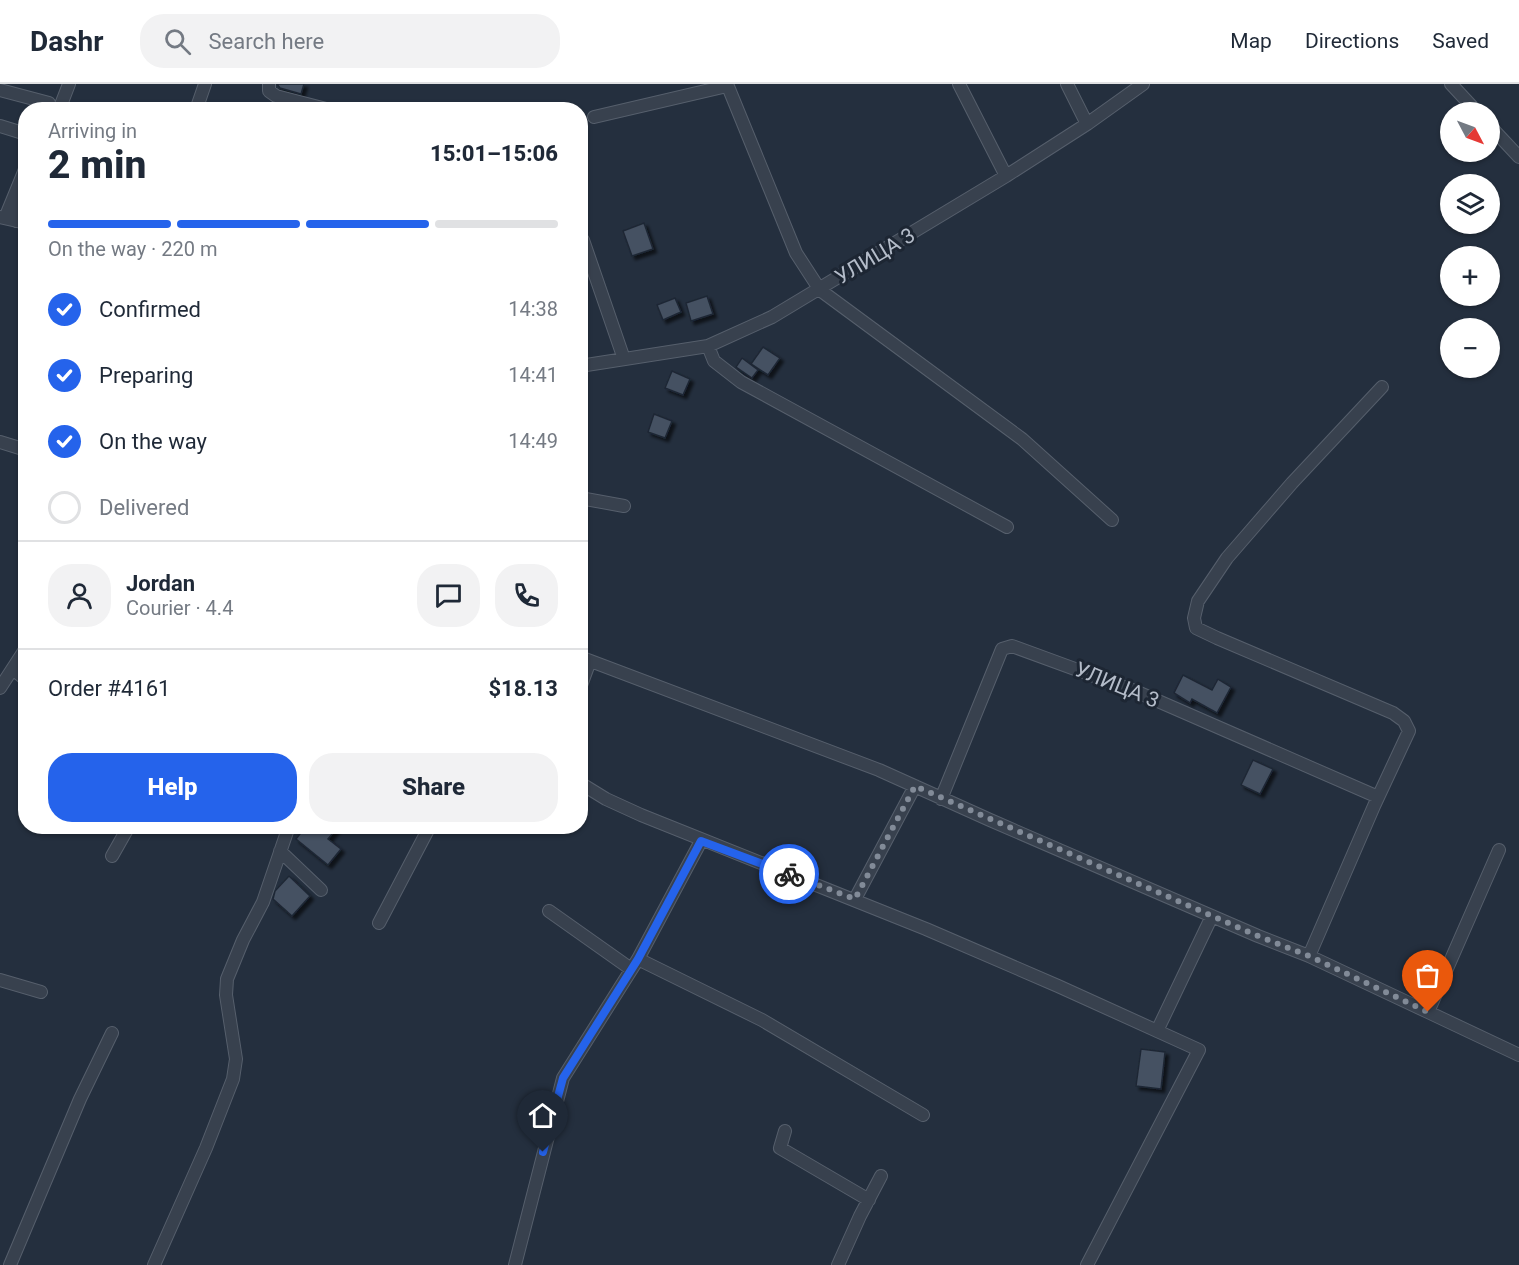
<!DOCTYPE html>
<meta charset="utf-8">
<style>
:root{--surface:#fff;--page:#f2f2f3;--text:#1f2937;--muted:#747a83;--line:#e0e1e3;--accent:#2563eb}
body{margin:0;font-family:Roboto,sans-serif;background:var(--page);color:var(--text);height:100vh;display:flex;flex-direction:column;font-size:22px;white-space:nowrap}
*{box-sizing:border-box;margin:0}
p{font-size:20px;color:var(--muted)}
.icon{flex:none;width:33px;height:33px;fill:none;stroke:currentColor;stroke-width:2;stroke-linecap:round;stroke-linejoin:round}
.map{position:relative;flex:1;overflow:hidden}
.drawer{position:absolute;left:18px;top:18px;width:570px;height:732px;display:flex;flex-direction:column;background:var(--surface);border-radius:24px;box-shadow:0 2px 4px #0004}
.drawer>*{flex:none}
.needle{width:39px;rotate:131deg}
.tools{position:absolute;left:1440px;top:18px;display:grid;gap:12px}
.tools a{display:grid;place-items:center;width:60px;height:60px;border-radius:50%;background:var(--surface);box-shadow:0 2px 4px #0004;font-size:30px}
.pin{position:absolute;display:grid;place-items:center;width:51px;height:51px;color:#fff;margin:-62px -26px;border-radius:50% 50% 50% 0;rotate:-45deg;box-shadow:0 0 6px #0007}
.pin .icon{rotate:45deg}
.courier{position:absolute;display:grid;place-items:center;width:60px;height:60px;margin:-30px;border:4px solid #2563eb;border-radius:50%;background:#fff;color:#222;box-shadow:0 2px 8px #0007}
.overview em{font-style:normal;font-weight:800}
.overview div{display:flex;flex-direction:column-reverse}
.overview{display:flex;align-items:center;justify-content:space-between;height:102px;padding:0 30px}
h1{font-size:39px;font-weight:800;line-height:45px}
.bar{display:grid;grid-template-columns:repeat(4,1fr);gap:9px 6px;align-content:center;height:72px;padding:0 30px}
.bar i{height:8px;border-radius:4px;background:var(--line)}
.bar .current{background:var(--accent)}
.bar p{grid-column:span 4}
.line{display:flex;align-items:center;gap:15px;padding:0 30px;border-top:2px solid var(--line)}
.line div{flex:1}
.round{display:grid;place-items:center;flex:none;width:63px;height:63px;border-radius:24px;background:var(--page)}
ol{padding:0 30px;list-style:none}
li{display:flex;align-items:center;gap:18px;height:66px}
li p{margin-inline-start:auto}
li .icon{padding:6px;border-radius:50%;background:var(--accent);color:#fff;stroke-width:4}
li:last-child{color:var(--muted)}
li i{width:33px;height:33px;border:3px solid var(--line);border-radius:50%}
.primary-button{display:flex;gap:12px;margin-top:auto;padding:12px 30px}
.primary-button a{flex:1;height:69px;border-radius:24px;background:var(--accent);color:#fff;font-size:24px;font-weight:800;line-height:69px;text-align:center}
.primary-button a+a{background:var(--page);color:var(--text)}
header{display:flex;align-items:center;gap:36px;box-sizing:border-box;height:84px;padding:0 30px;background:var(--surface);border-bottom:2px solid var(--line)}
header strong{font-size:28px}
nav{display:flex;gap:33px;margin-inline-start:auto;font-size:21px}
.search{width:420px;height:54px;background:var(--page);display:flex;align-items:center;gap:15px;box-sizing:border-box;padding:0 21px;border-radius:24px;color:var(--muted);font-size:22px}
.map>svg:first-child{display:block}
</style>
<header>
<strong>Dashr</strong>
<div class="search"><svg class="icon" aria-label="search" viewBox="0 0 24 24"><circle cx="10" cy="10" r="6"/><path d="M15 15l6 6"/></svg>Search here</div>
<nav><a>Map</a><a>Directions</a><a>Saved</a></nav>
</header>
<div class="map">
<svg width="1519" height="1181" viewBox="0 0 1519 1181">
<defs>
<filter id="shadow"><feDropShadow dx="3.5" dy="3.5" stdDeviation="1.5" flood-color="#0009"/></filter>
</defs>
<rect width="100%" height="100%" fill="#242f3e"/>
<!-- building -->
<path fill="#455162" stroke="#1f2835" stroke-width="1.5" filter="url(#shadow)" d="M 277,0 L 304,0 L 301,10 L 280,4 Z
M 644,139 L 653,165 L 632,172 L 623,147 Z
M 707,212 L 713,230 L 691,237 L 686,219 Z
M 675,214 L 681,228 L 663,236 L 657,221 Z
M 763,263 L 780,274 L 768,291 L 751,280 Z
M 742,274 L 758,286 L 752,294 L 736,283 Z
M 672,287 L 690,295 L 683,311 L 665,304 Z
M 654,330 L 672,337 L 665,354 L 648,348 Z
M 1183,591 L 1212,606 L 1218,595 L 1231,603 L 1217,629 L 1192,615 L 1190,619 L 1174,609 Z
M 1253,676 L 1273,685 L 1260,710 L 1241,701 Z
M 297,742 L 339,742 L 328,755 L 341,765 L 328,781 L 296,755 L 300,750 L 296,747 Z
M 289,792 L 310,812 L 292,832 L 273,815 L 275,807 Z
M 1141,965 L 1165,968 L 1161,1005 L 1136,1002 Z"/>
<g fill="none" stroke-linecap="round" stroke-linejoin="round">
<!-- minor casing -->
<g stroke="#565f6c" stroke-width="14">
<path id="minor" d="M 269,0 L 269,7 L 276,12 L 330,26
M 727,0 L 796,169 L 820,206 L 1022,355 L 1112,436
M 959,0 L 1006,92
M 1067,0 L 1087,40
M 1451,0 L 1477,28
M 0,6 L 49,19 L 47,26
M 59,26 L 69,0
M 196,26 L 205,0
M 594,33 L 727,2
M 0,42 L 26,50
M 1490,42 L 1519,73
M 0,133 L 26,139
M 5,134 L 26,83
M 16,137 L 26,113
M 583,156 L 624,275
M 708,262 L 714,277 L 741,298 L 1007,443
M 580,282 L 708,262 L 772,233 L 1006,92 L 1087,40 L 1143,0
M 0,358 L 26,366
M 580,414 L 624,422
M 580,573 L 879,686 L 990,736 L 1258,852 L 1309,872 L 1428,928 L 1499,766
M 13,585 L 26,596
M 0,604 L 26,564
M 580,604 L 590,577
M 580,699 L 606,715 L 641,731 L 926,845 L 1058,902 L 1199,966 L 1087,1181
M 941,715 L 1002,565 L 1012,562 L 1135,607 L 1378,713
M 280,767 L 321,806
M 112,772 L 129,742
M 855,815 L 915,702
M 549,827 L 631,885
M 379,839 L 430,742
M 1309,872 L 1374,722 L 1409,647 L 1404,637 L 1393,629 L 1217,554 L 1196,544 L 1194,534 L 1198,517 L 1227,474 L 1292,399 L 1382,303
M 638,875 L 762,936 L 923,1031
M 0,896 L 41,908
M 1428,928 L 1519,971
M 1157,947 L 1212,832
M 785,1047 L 780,1064 L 869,1116
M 10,1181 L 80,1015 L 112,949
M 154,1181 L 206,1064 L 233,995 L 236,975 L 226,911 L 227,895 L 243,856 L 263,818 L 289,742
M 515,1181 L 563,994 L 638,875 L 701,757
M 838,1181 L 860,1132 L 881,1092"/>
</g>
<!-- minor -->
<use href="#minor" stroke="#38414e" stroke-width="12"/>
</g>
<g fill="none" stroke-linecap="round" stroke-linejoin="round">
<!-- done -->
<path stroke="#828b98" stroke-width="6" stroke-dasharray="0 10.8" d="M 789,790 L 855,815 L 915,702 L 1258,852 L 1309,872 L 1428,928"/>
<!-- route -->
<path stroke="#2563eb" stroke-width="8" d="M 543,1068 L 563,994 L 638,875 L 701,757 L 789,790"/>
</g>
<g text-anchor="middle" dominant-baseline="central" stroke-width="6" stroke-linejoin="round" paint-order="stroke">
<!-- street labels -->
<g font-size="21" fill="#b4bcc9" stroke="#1d2633">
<text transform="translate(875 172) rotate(-31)">УЛИЦА 3</text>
<text transform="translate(1117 601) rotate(22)">УЛИЦА 3</text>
</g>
</g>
</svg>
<div class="tools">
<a><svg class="needle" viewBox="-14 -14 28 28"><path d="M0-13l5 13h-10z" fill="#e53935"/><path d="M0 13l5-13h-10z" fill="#747a83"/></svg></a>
<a><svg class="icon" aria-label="layers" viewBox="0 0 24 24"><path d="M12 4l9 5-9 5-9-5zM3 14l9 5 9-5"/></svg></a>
<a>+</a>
<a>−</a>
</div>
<div class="pin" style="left:1428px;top:928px;background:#ea580c"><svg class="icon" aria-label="bag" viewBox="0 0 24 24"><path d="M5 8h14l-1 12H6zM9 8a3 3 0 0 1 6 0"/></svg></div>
<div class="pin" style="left:543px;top:1068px;background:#1f2937"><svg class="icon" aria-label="home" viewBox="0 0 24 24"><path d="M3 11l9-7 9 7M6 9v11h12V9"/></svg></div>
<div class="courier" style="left:789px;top:790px"><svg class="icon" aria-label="bike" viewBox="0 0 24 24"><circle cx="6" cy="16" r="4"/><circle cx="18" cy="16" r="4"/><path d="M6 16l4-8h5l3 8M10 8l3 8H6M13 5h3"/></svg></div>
<section class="drawer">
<div class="overview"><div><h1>2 min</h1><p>Arriving in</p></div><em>15:01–15:06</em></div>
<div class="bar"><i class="current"></i><i class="current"></i><i class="current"></i><i></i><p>On the way · 220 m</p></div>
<ol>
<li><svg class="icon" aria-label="check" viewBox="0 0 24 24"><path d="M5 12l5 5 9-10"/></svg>Confirmed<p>14:38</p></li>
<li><svg class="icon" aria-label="check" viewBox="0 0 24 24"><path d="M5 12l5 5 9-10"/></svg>Preparing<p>14:41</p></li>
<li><svg class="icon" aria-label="check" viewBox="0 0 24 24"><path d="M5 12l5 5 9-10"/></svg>On the way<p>14:49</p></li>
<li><i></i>Delivered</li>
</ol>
<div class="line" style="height:108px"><a class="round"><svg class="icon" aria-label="person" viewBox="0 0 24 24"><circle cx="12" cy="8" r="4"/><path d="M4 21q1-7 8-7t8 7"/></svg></a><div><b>Jordan</b><p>Courier · 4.4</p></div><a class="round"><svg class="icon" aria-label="chat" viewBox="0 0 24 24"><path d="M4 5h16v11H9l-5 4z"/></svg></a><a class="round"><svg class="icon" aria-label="phone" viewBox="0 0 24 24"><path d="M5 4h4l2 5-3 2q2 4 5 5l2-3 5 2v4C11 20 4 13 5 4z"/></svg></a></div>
<div class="line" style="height:78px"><div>Order #4161</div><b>$18.13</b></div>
<div class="primary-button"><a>Help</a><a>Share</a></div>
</section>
</div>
